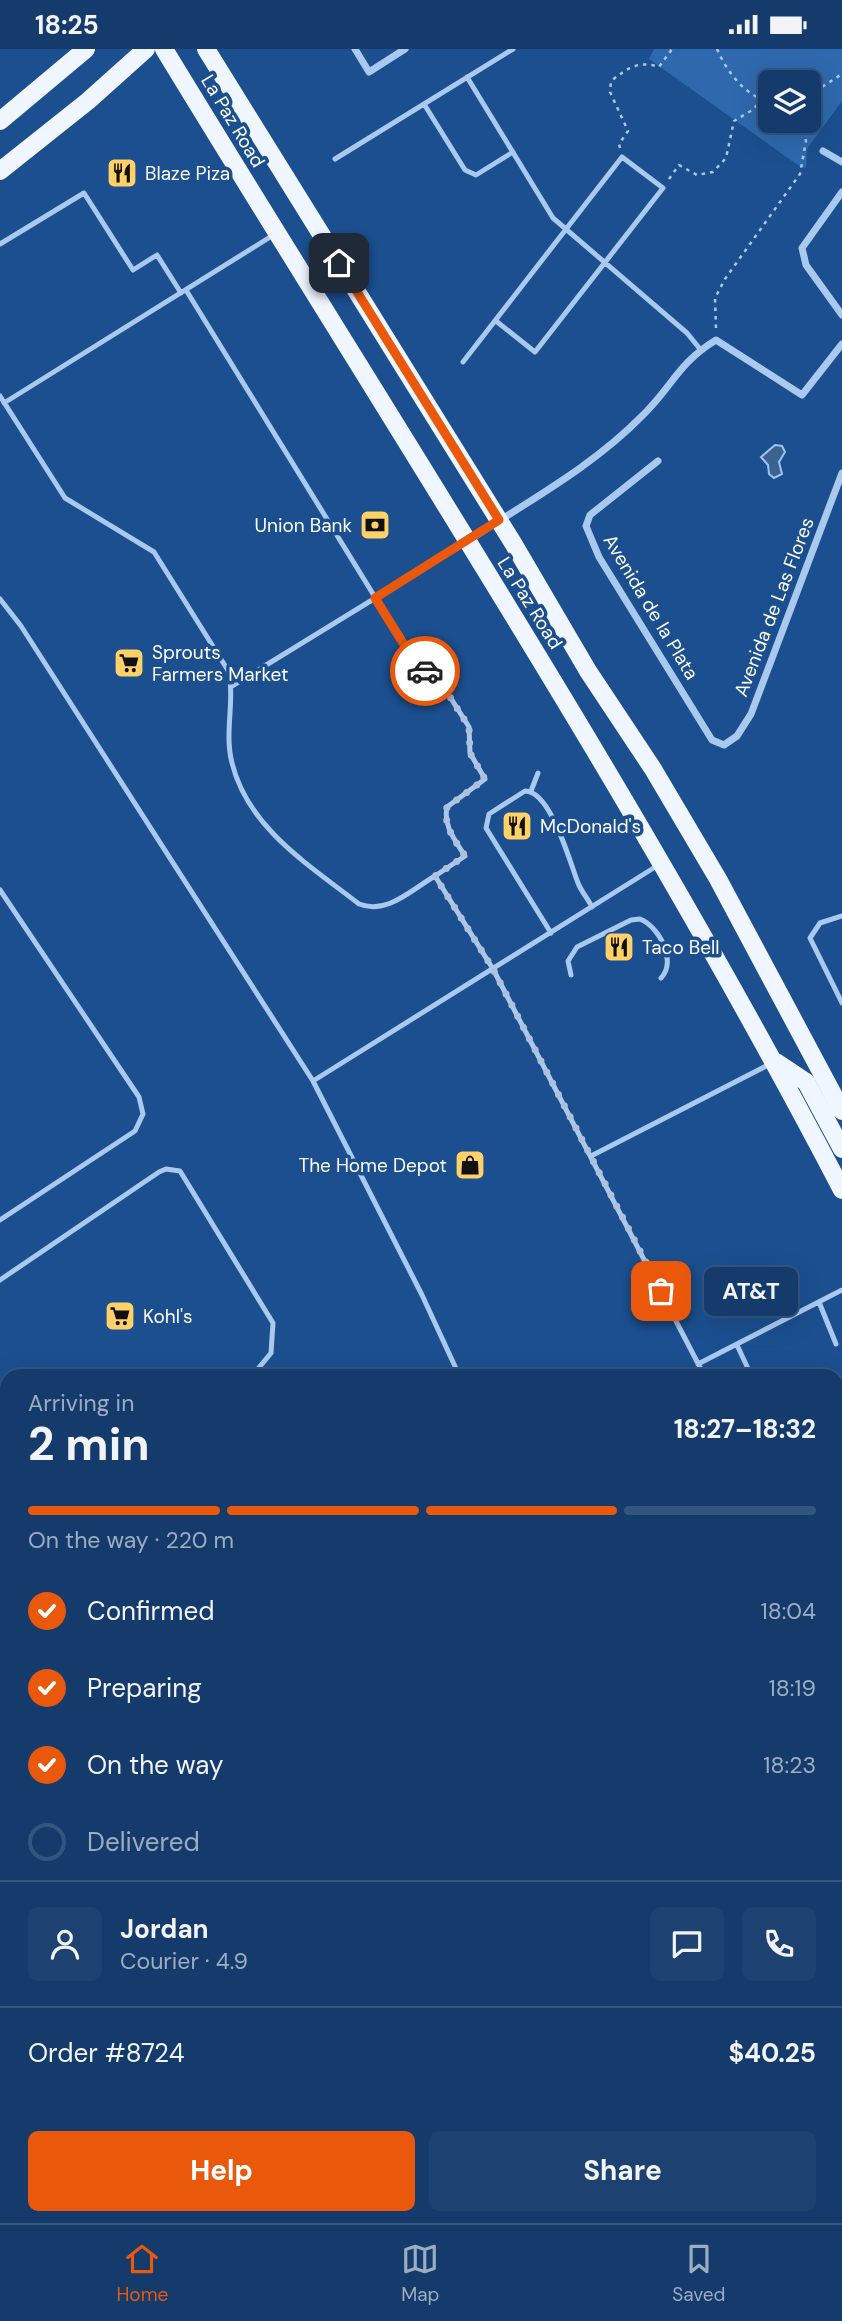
<!DOCTYPE html>
<meta charset="utf-8">
<style>
:root{--surface:#143b6b;--page:#1d4271;--text:#f1f3f6;--muted:#9dadc1;--line:#33557e;--accent:#ea580c}
body{margin:0;font-family:"DM Sans",sans-serif;background:var(--page);color:var(--text);height:100vh;display:flex;flex-direction:column;font-size:26px;white-space:nowrap}
*{box-sizing:border-box;margin:0}
p{font-size:23px;color:var(--muted)}
.icon{flex:none;width:38px;height:38px;fill:none;stroke:currentColor;stroke-width:2;stroke-linecap:round;stroke-linejoin:round}
.map{position:relative;flex:1;overflow:hidden}
.details{position:absolute;left:0px;top:1320px;width:844px;height:856px;display:flex;flex-direction:column;background:var(--surface);border-radius:21px 21px 0 0;box-shadow:0 7px 28px #0002,0 0 0 2px var(--line)}
.details>*{flex:none}
.buttons{position:absolute;left:758px;top:21px;display:grid;gap:14px}
.buttons a{display:grid;place-items:center;width:63px;height:63px;border-radius:10px;background:var(--surface);box-shadow:0 7px 28px #0002,0 0 0 2px var(--line);font-size:35px}
.pin{position:absolute;display:grid;place-items:center;width:60px;height:60px;color:#fff;margin:-30px;border-radius:14px;box-shadow:0 4px 10px #0006}
.courier{position:absolute;display:grid;place-items:center;width:70px;height:70px;margin:-35px;border:5px solid #ea580c;border-radius:50%;background:#fff;color:#222;box-shadow:0 2px 9px #0007}
.bubble{position:absolute;height:49px;border-radius:10px;background:var(--surface);box-shadow:0 7px 28px #0002,0 0 0 2px var(--line);font-size:23px;font-weight:700;line-height:49px;text-align:center}
.overview em{font-style:normal;font-weight:700}
.overview div{display:flex;flex-direction:column-reverse}
.overview{display:flex;align-items:center;justify-content:space-between;height:119px;padding:0 28px}
h1{font-size:46px;font-weight:700;line-height:52px}
.bar{display:grid;grid-template-columns:repeat(4,1fr);gap:10px 7px;align-content:center;height:84px;padding:0 28px}
.bar i{height:9px;border-radius:5px;background:var(--line)}
.bar .selected{background:var(--accent)}
.bar p{grid-column:span 4}
.line{display:flex;align-items:center;gap:18px;padding:0 28px;border-top:2px solid var(--line)}
.line div{flex:1}
.round{display:grid;place-items:center;flex:none;width:74px;height:74px;border-radius:10px;background:var(--page)}
ol{padding:0 28px;list-style:none}
li{display:flex;align-items:center;gap:21px;height:77px}
li p{margin-inline-start:auto}
li .icon{padding:7px;border-radius:50%;background:var(--accent);color:#fff;stroke-width:4}
li:last-child{color:var(--muted)}
li i{width:38px;height:38px;border:4px solid var(--line);border-radius:50%}
.action{display:flex;gap:14px;margin-top:auto;padding:14px 28px}
.action a{flex:1;height:80px;border-radius:10px;background:var(--accent);color:#fff;font-size:28px;font-weight:700;line-height:80px;text-align:center}
.action a+a{background:var(--page);color:var(--text)}
.status{display:flex;justify-content:space-between;align-items:center;height:49px;padding:0 35px;background:var(--surface);direction:ltr}
.status svg{height:19px;fill:currentColor}
.menu{display:flex;justify-content:space-around;align-items:center;height:98px;border-top:2px solid var(--line);background:var(--surface);font-size:19px;color:var(--muted)}
.menu a{display:grid;justify-items:center;gap:4px}
.menu .selected{color:var(--accent)}
.map>svg:first-child{display:block}
</style>
<div class="status"><b>18:25</b><svg viewBox="0 0 49 12"><path d="M0 12V9h3v3zM5 12V6h3v6zM10 12V3h3v9zM15 12V0h3v12zM26 1h20v11H26zM47 4h2v5h-2z"/></svg></div>
<div class="map">
<svg width="842" height="2174" viewBox="0 0 842 2174">
<rect width="100%" height="100%" fill="#1b4f8f"/>
<!-- green -->
<path fill="#2e69ad" fill-rule="evenodd" d="M 654,0 L 842,0 L 842,52 L 807,100 L 806,119 L 799,117 L 649,10 ZM 770,33 L 808,33 L 808,72 L 770,72 Z"/>
<!-- water -->
<path fill="#3c6290" stroke="#9cc4f0" stroke-width="2" d="M 775,396 L 782,397 L 785,403 L 779,413 L 782,425 L 774,429 L 769,425 L 768,416 L 761,408 Z"/>
<g fill="none" stroke-linecap="round" stroke-linejoin="round">
<!-- path -->
<path stroke="#a9c9ee" stroke-width="2.5" stroke-dasharray="3.5 5" stroke-linecap="butt" d="M 717,0 C 727,23 745,47 770,53
M 808,47 L 842,25
M 620,99 L 619,95 L 628,82 L 610,43 L 611,32 C 628,19 638,11 659,18 L 672,0
M 669,130 L 679,116 L 697,126 L 713,123 L 726,109 L 734,72 L 754,60 L 761,50
M 716,279 L 715,249 L 725,230 L 800,125 L 806,92 L 802,72"/>
<!-- lane -->
<path stroke="#a9c9ee" stroke-width="5" d="M 467,28 L 553,169 L 687,284 L 700,300
M 424,55 L 465,121 L 476,126 L 513,103
M 335,110 L 513,0
M 0,195 L 84,144 L 133,221 L 157,206 L 181,244
M 186,241 L 418,618 L 440,632 L 469,678 L 470,704 L 485,730 L 447,758 C 443,777 455,791 465,807 L 435,827
M 463,313 L 622,108 L 663,139 L 535,303 L 496,272
M 0,347 L 65,449 L 154,503 L 229,623 C 235,653 224,683 232,714 C 248,779 309,816 359,855 C 387,866 411,841 435,827 L 493,920 L 704,1326
M 4,354 L 275,185
M 0,550 L 21,577 L 313,1032 L 422,1246 L 459,1326
M 232,637 L 465,494
M 531,742 L 538,724
M 0,841 L 139,1048 L 143,1065 L 135,1082 L 0,1171
M 842,867 L 820,874 L 810,889 L 842,954
M 551,884 L 486,779 L 489,765 L 525,742 C 551,742 570,814 578,834 C 581,842 588,850 592,858
M 571,926 L 568,912 L 577,898 L 631,871 L 640,870 C 660,878 677,913 661,929
M 313,1032 L 660,815
M 591,1107 L 772,1014
M 0,1231 L 159,1123 L 166,1120 L 180,1122 L 273,1274 L 271,1304 L 253,1326
M 819,1253 L 836,1295
M 737,1296 L 751,1326
M 698,1315 L 842,1241
M 836,1488 L 842,1479
M 836,1673 L 842,1684
M 0,1767 L 7,1759
M 836,2023 L 842,2034
M 0,2137 L 7,2132
M 701,2168 L 705,2174
M 324,2174 L 333,2168
M 512,2174 L 514,2168
M 538,2174 L 539,2168"/>
<!-- street -->
<path stroke="#a9c9ee" stroke-width="7" d="M 355,0 L 369,23 L 405,0
M 823,102 L 842,113
M 842,143 L 802,199 L 806,216 L 842,266
M 658,412 L 590,466 L 586,477 L 599,508 L 712,691 L 724,696 L 737,687 L 751,665 L 842,424
M 468,492 C 528,452 592,418 642,367 C 672,338 678,314 716,291 L 802,346 L 842,295"/>
<!-- secondary -->
<path stroke="#d6e6fa" stroke-width="14" d="M 836,1418 L 842,1415
M 0,1484 L 7,1491
M 836,1902 L 842,1912
M 100,2174 L 108,2168"/>
<!-- primary -->
<path stroke="#f0f6ff" stroke-width="18" d="M 164,0 C 394,378 637,748 842,1141
M 206,0 L 513,494 L 588,622 L 653,720 L 718,830 L 842,1062
M 0,72 L 86,0
M 0,122 L 88,52 L 146,0
M 776,1013 L 806,1033 L 842,1100"/>
</g>
<g fill="none" stroke-linecap="round" stroke-linejoin="round">
<!-- done -->
<path stroke="#afc1d8" stroke-width="7" stroke-dasharray="0 12.6" d="M 425,622 L 440,632 L 469,678 L 470,704 L 485,730 L 447,758 C 443,777 455,791 465,807 L 435,827 L 493,920 L 661,1242"/>
<!-- route -->
<path stroke="#ea580c" stroke-width="9" d="M 339,214 L 499,471 L 375,549 L 418,618 L 425,622"/>
</g>
<!-- icons -->
<defs>
<g id="restaurant-square" transform="scale(1.575)"><rect x="-9" y="-9" width="18" height="18" rx="4" fill="#ffd166" stroke="#1b4f8f"/><path d="M-5-6h1v4h1v-4h1v4h1v-4h1v5L-1.5 .5V6h-2V.5L-5-1ZM5-6V6H3V1.5H1.5Q1.5-4 5-6Z" fill="#111"/></g>
<g id="bank-square" transform="scale(1.575)"><rect x="-9" y="-9" width="18" height="18" rx="4" fill="#ffd166" stroke="#1b4f8f"/><path d="M-6-4H6V4H-6ZM0-2.3a2.3 2.3 0 1 0 0 4.6a2.3 2.3 0 1 0 0-4.6Z" fill="#111"/></g>
<g id="supermarket-square" transform="scale(1.575)"><rect x="-9" y="-9" width="18" height="18" rx="4" fill="#ffd166" stroke="#1b4f8f"/><path d="M-6-5.5h2.5l.6 2H6L4.5 2H-2.5L-4.4-4H-6ZM-1.5 3.2a1.3 1.3 0 1 0 .1 0ZM3 3.2a1.3 1.3 0 1 0 .1 0Z" fill="#111"/></g>
<g id="shop-square" transform="scale(1.575)"><rect x="-9" y="-9" width="18" height="18" rx="4" fill="#ffd166" stroke="#1b4f8f"/><path d="M-5-2.5h2.3a2.7 3.5 0 0 1 5.4 0H5L5.5 6h-11ZM-1.5-2.5h3a1.5 2.3 0 0 0-3 0Z" fill="#111"/></g>
</defs>
<g fill-rule="evenodd">
<use href="#restaurant-square" x="122" y="124"/>
<use href="#bank-square" x="375" y="476"/>
<use href="#supermarket-square" x="129" y="614"/>
<use href="#restaurant-square" x="517" y="777"/>
<use href="#restaurant-square" x="619" y="898"/>
<use href="#shop-square" x="470" y="1116"/>
<use href="#supermarket-square" x="120" y="1267"/>
</g>
<g text-anchor="middle" dominant-baseline="central" stroke-width="7" stroke-linejoin="round" paint-order="stroke">
<!-- street labels -->
<g font-size="19" fill="#fff" stroke="#1b4f8f">
<text transform="translate(233 72) rotate(59)">La Paz Road</text>
<text transform="translate(530 554) rotate(58)">La Paz Road</text>
<text transform="translate(651 558) rotate(59)">Avenida de la Plata</text>
<text transform="translate(774 558) rotate(-69)">Avenida de Las Flores</text>
</g>
<!-- poi labels -->
<g font-size="19" fill="#fff" stroke="#1b4f8f" text-anchor="start">
<text x="145" y="124">Blaze Piza</text>
<text x="352" y="476" text-anchor="end">Union Bank</text>
<text x="152" y="603">Sprouts<tspan x="152" dy="22">Farmers Market</tspan></text>
<text x="540" y="777">McDonald's</text>
<text x="642" y="898">Taco Bell</text>
<text x="447" y="1116" text-anchor="end">The Home Depot</text>
<text x="143" y="1267">Kohl's</text>
</g>
</g>
</svg>
<div class="buttons">
<a><svg class="icon" aria-label="layers" viewBox="0 0 24 24"><path d="M12 4l9 5-9 5-9-5zM3 14l9 5 9-5"/></svg></a>
</div>
<div class="pin" style="left:661px;top:1242px;background:#ea580c"><svg class="icon" aria-label="bag" viewBox="0 0 24 24"><path d="M5 8h14l-1 12H6zM9 8a3 3 0 0 1 6 0"/></svg></div>
<div class="pin" style="left:339px;top:214px;background:#1f2937"><svg class="icon" aria-label="home" viewBox="0 0 24 24"><path d="M3 11l9-7 9 7M6 9v11h12V9"/></svg></div>
<div class="courier" style="left:425px;top:622px"><svg class="icon" aria-label="car" viewBox="0 0 24 24"><path d="M5 17H2v-5l4-1 3-4h7l3 4 3 1v5h-3M9 17h6M6 11h13"/><circle cx="7" cy="17" r="2"/><circle cx="17" cy="17" r="2"/></svg></div>
<div class="bubble" style="left:704px;top:1218px;width:94px">AT&amp;T</div>
<section class="details">
<div class="overview"><div><h1>2 min</h1><p>Arriving in</p></div><em>18:27–18:32</em></div>
<div class="bar"><i class="selected"></i><i class="selected"></i><i class="selected"></i><i></i><p>On the way · 220 m</p></div>
<ol>
<li><svg class="icon" aria-label="check" viewBox="0 0 24 24"><path d="M5 12l5 5 9-10"/></svg>Confirmed<p>18:04</p></li>
<li><svg class="icon" aria-label="check" viewBox="0 0 24 24"><path d="M5 12l5 5 9-10"/></svg>Preparing<p>18:19</p></li>
<li><svg class="icon" aria-label="check" viewBox="0 0 24 24"><path d="M5 12l5 5 9-10"/></svg>On the way<p>18:23</p></li>
<li><i></i>Delivered</li>
</ol>
<div class="line" style="height:126px"><a class="round"><svg class="icon" aria-label="person" viewBox="0 0 24 24"><circle cx="12" cy="8" r="4"/><path d="M4 21q1-7 8-7t8 7"/></svg></a><div><b>Jordan</b><p>Courier · 4.9</p></div><a class="round"><svg class="icon" aria-label="chat" viewBox="0 0 24 24"><path d="M4 5h16v11H9l-5 4z"/></svg></a><a class="round"><svg class="icon" aria-label="phone" viewBox="0 0 24 24"><path d="M5 4h4l2 5-3 2q2 4 5 5l2-3 5 2v4C11 20 4 13 5 4z"/></svg></a></div>
<div class="line" style="height:91px"><div>Order #8724</div><b>$40.25</b></div>
<div class="action"><a>Help</a><a>Share</a></div>
</section>
</div>
<nav class="menu">
<a class="selected"><svg class="icon" aria-label="home" viewBox="0 0 24 24"><path d="M3 11l9-7 9 7M6 9v11h12V9"/></svg>Home</a>
<a><svg class="icon" aria-label="map" viewBox="0 0 24 24"><path d="M3 6l6-2 6 2 6-2v14l-6 2-6-2-6 2zM9 4v14M15 6v14"/></svg>Map</a>
<a><svg class="icon" aria-label="saved" viewBox="0 0 24 24"><path d="M7 4h10v16l-5-4-5 4z"/></svg>Saved</a>
</nav>
